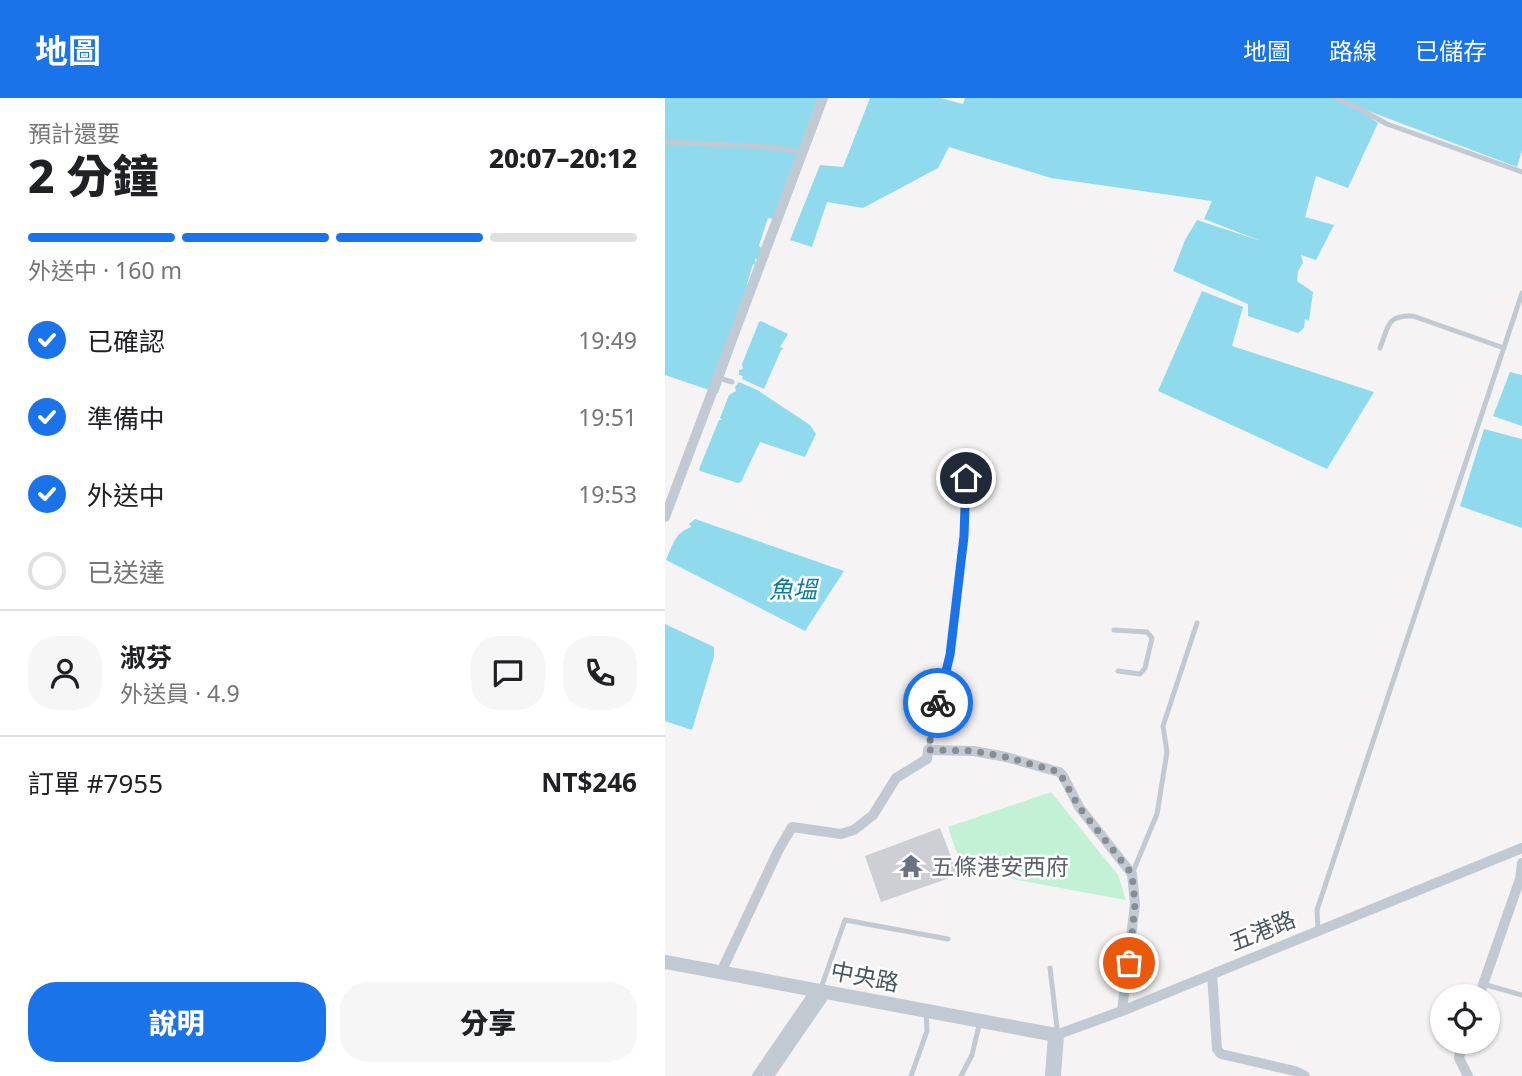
<!DOCTYPE html>
<html lang="zh-TW">
<meta charset="utf-8">
<style>
:root{--surface:#fff;--page:#f6f6f6;--text:#202124;--muted:#757577;--line:#e0e0e0;--accent:#1a73e8}
body{margin:0;font-family:"Noto Sans","Noto Sans TC",sans-serif;background:var(--page);color:var(--text);height:100vh;display:flex;flex-direction:column;font-size:26px;white-space:nowrap}
*{box-sizing:border-box;margin:0}
p{font-size:23px;color:var(--muted)}
.icon{flex:none;width:38px;height:38px;fill:none;stroke:currentColor;stroke-width:2;stroke-linecap:round;stroke-linejoin:round}
.map{position:relative;flex:1;overflow:hidden}
.details{display:flex;flex-direction:column;background:var(--surface);width:665px}
.details>*{flex:none}
.fabs{position:absolute;left:765px;top:886px;display:grid;gap:14px}
.fabs a{display:grid;place-items:center;width:70px;height:70px;border-radius:50%;background:var(--surface);box-shadow:0 2px 5px #0004;font-size:35px}
.pin{position:absolute;display:grid;place-items:center;width:60px;height:60px;color:#fff;margin:-30px;border:4px solid #fff;border-radius:50%;box-shadow:0 2px 7px #0007}
.courier{position:absolute;display:grid;place-items:center;width:70px;height:70px;margin:-35px;border:5px solid #1a73e8;border-radius:50%;background:#fff;color:#222;box-shadow:0 2px 9px #0007}
.summary em{font-style:normal;font-weight:800}
.summary div{display:flex;flex-direction:column-reverse}
.summary{display:flex;align-items:center;justify-content:space-between;height:119px;padding:0 28px}
h1{font-size:46px;font-weight:800;line-height:52px}
.bar{display:grid;grid-template-columns:repeat(4,1fr);gap:10px 7px;align-content:center;height:84px;padding:0 28px}
.bar i{height:9px;border-radius:5px;background:var(--line)}
.bar .selected{background:var(--accent)}
.bar p{grid-column:span 4}
.line{display:flex;align-items:center;gap:18px;padding:0 28px;border-top:2px solid var(--line)}
.line div{flex:1}
.round{display:grid;place-items:center;flex:none;width:74px;height:74px;border-radius:28px;background:var(--page)}
ol{padding:0 28px;list-style:none}
li{display:flex;align-items:center;gap:21px;height:77px}
li p{margin-inline-start:auto}
li .icon{padding:7px;border-radius:50%;background:var(--accent);color:#fff;stroke-width:4}
li:last-child{color:var(--muted)}
li i{width:38px;height:38px;border:4px solid var(--line);border-radius:50%}
.primary-button{display:flex;gap:14px;margin-top:auto;padding:14px 28px}
.primary-button a{flex:1;height:80px;border-radius:28px;background:var(--accent);color:#fff;font-size:28px;font-weight:800;line-height:80px;text-align:center}
.primary-button a+a{background:var(--page);color:var(--text)}
header{display:flex;align-items:center;gap:42px;box-sizing:border-box;height:98px;padding:0 35px;background:var(--accent);color:#fff}
header strong{font-size:33px}
nav{display:flex;gap:38px;margin-inline-start:auto;font-size:24px}
main{display:flex;flex:1;min-height:0}
.map>svg:first-child{display:block}
</style>
<header>
<strong>地圖</strong>
<nav><a>地圖</a><a>路線</a><a>已儲存</a></nav>
</header>
<main>
<section class="details">
<div class="summary"><div><h1>2 分鐘</h1><p>預計還要</p></div><em>20:07–20:12</em></div>
<div class="bar"><i class="selected"></i><i class="selected"></i><i class="selected"></i><i></i><p>外送中 · 160 m</p></div>
<ol>
<li><svg class="icon" aria-label="check" viewBox="0 0 24 24"><path d="M5 12l5 5 9-10"/></svg>已確認<p>19:49</p></li>
<li><svg class="icon" aria-label="check" viewBox="0 0 24 24"><path d="M5 12l5 5 9-10"/></svg>準備中<p>19:51</p></li>
<li><svg class="icon" aria-label="check" viewBox="0 0 24 24"><path d="M5 12l5 5 9-10"/></svg>外送中<p>19:53</p></li>
<li><i></i>已送達</li>
</ol>
<div class="line" style="height:126px"><a class="round"><svg class="icon" aria-label="person" viewBox="0 0 24 24"><circle cx="12" cy="8" r="4"/><path d="M4 21q1-7 8-7t8 7"/></svg></a><div><b>淑芬</b><p>外送員 · 4.9</p></div><a class="round"><svg class="icon" aria-label="chat" viewBox="0 0 24 24"><path d="M4 5h16v11H9l-5 4z"/></svg></a><a class="round"><svg class="icon" aria-label="phone" viewBox="0 0 24 24"><path d="M5 4h4l2 5-3 2q2 4 5 5l2-3 5 2v4C11 20 4 13 5 4z"/></svg></a></div>
<div class="line" style="height:91px"><div>訂單 #7955</div><b>NT$246</b></div>
<div class="primary-button"><a>說明</a><a>分享</a></div>
</section>
<div class="map">
<svg width="857" height="978" viewBox="0 0 857 978">
<rect width="100%" height="100%" fill="#f5f3f3"/>
<!-- green -->
<path fill="#c3f1d5" d="M 386,694 L 453,777 L 461,802 L 347,781 L 339,764 L 299,776 L 283,729 Z"/>
<!-- water -->
<path fill="#90daee" d="M 0,0 L 162,0 L 117,122 L 103,120 L 94,147 L 97,152 L 94,161 L 90,161 L 91,167 L 88,166 L 82,186 L 90,190 L 53,295 L 0,277 Z
M 205,0 L 275,0 L 298,6 L 300,0 L 857,0 L 857,52 L 852,69 L 690,8 L 713,25 L 683,90 L 651,78 L 640,119 L 669,127 L 651,162 L 636,157 L 638,165 L 633,173 L 632,183 L 648,194 L 644,223 L 640,221 L 639,230 L 633,235 L 583,218 L 583,206 L 508,173 L 520,142 L 532,122 L 596,143 L 539,121 L 547,103 L 386,80 L 284,49 L 273,70 L 198,110 L 162,104 L 147,149 L 125,142 L 155,67 L 178,69 Z
M 537,193 L 578,209 L 567,248 L 709,294 L 662,371 L 493,293 Z
M 96,223 L 123,236 L 115,249 L 119,251 L 116,252 L 99,291 L 77,281 L 78,278 L 74,277 L 74,272 L 78,271 L 77,266 L 94,224 Z
M 845,274 L 857,277 L 857,328 L 828,318 Z
M 74,284 L 92,292 L 145,327 L 151,336 L 140,359 L 95,344 L 76,384 L 73,385 L 35,373 L 34,371 L 54,322 L 57,322 L 55,320 L 64,297 L 71,293 L 70,289 Z
M 819,331 L 857,341 L 857,430 L 795,408 Z
M 30,421 L 179,473 L 140,533 L 1,462 C 8,446 10,435 26,429 L 24,426 Z
M 0,526 L 49,549 L 49,559 L 27,632 L 0,623 Z"/>
<!-- building -->
<path fill="#cdcfd5" d="M 275,730 L 293,777 L 216,804 L 200,758 Z"/>
<g fill="none" stroke-linecap="round" stroke-linejoin="round">
<!-- service -->
<path stroke="#c1cad2" stroke-width="5" d="M 670,0 L 693,10 L 722,26 L 857,74
M 2,44 L 102,49 L 136,54
M 715,250 C 724,228 721,217 748,218 L 839,250
M 54,280 L 67,284
M 449,532 L 482,534 L 487,540 L 480,570 L 475,576 L 453,573
M 263,652 L 285,557 L 299,438 L 301,380
M 467,776 L 492,716 L 502,654 L 498,628 L 532,525
M 653,834 L 652,812 L 857,195
M 385,870 L 392,929 L 390,933
M 818,886 L 857,897
M 156,890 L 180,822 L 283,841
M 246,978 L 262,933 L 261,913
M 296,978 L 307,957 L 315,923"/>
<!-- minor -->
<path stroke="#c1cad2" stroke-width="10" d="M 0,419 L 158,0
M 56,874 L 113,753 L 127,729 L 176,736 L 189,732 L 208,717 L 231,680 L 262,661 L 263,652 L 309,653 L 341,659 L 394,674 L 398,678 L 414,709 L 467,776 L 470,806 L 457,913
M 547,876 L 552,951 L 556,956 L 630,973 L 640,978
M 814,898 L 855,781 L 857,765
M 391,937 L 457,913 L 857,750
M 798,943 L 794,960 L 803,978
M 92,978 L 151,892
M 104,978 L 161,895"/>
<!-- tertiary -->
<path stroke="#c1cad2" stroke-width="14" d="M 0,864 L 391,937"/>
<!-- secondary -->
<path stroke="#c1cbd6" stroke-width="16" d="M 388,978 L 391,937"/>
</g>
<g fill="none" stroke-linecap="round" stroke-linejoin="round">
<!-- done -->
<path stroke="#868d94" stroke-width="7" stroke-dasharray="0 12.6" d="M 273,605 L 263,652 L 309,653 L 341,659 L 394,674 L 414,709 L 467,776 L 470,806 L 464,865"/>
<!-- route -->
<path stroke="#1a73e8" stroke-width="9" d="M 273,605 L 285,557 L 299,438 L 301,380"/>
</g>
<!-- icons -->
<defs>
<g id="temple-bare" transform="scale(1.89)"><path d="M0-6L5-2H3V0L6.5 2.5H4V6H1.5V3h-3V6H-4V2.5H-6.5L-3 0V-2H-5Z" fill="#6b7280" stroke="#fff" stroke-width="2.5" paint-order="stroke"/></g>
</defs>
<g fill-rule="evenodd">
<use href="#temple-bare" x="246" y="768"/>
</g>
<g text-anchor="middle" dominant-baseline="central" stroke-width="5" stroke-linejoin="round" paint-order="stroke">
<!-- worship labels -->
<g font-size="23" fill="#5b616d" stroke="#fff" text-anchor="start">
<text x="266" y="768">五條港安西府</text>
</g>
<!-- street labels -->
<g font-size="23" fill="#4a5661" stroke="#fff">
<text transform="translate(597 832) rotate(-22)">五港路</text>
<text transform="translate(200 878) rotate(11)">中央路</text>
</g>
<!-- water labels -->
<g font-size="24" font-style="italic" fill="#0c7c9b" stroke="#fff">
<text x="128" y="490">魚塭</text>
</g>
</g>
</svg>
<div class="fabs">
<a><svg class="icon" aria-label="locate" viewBox="0 0 24 24"><circle cx="12" cy="12" r="6"/><path d="M12 2v4M12 18v4M2 12h4M18 12h4"/></svg></a>
</div>
<div class="pin" style="left:464px;top:865px;background:#ea580c"><svg class="icon" aria-label="bag" viewBox="0 0 24 24"><path d="M5 8h14l-1 12H6zM9 8a3 3 0 0 1 6 0"/></svg></div>
<div class="pin" style="left:301px;top:380px;background:#1f2937"><svg class="icon" aria-label="home" viewBox="0 0 24 24"><path d="M3 11l9-7 9 7M6 9v11h12V9"/></svg></div>
<div class="courier" style="left:273px;top:605px"><svg class="icon" aria-label="bike" viewBox="0 0 24 24"><circle cx="6" cy="16" r="4"/><circle cx="18" cy="16" r="4"/><path d="M6 16l4-8h5l3 8M10 8l3 8H6M13 5h3"/></svg></div>
</div>
</main>
